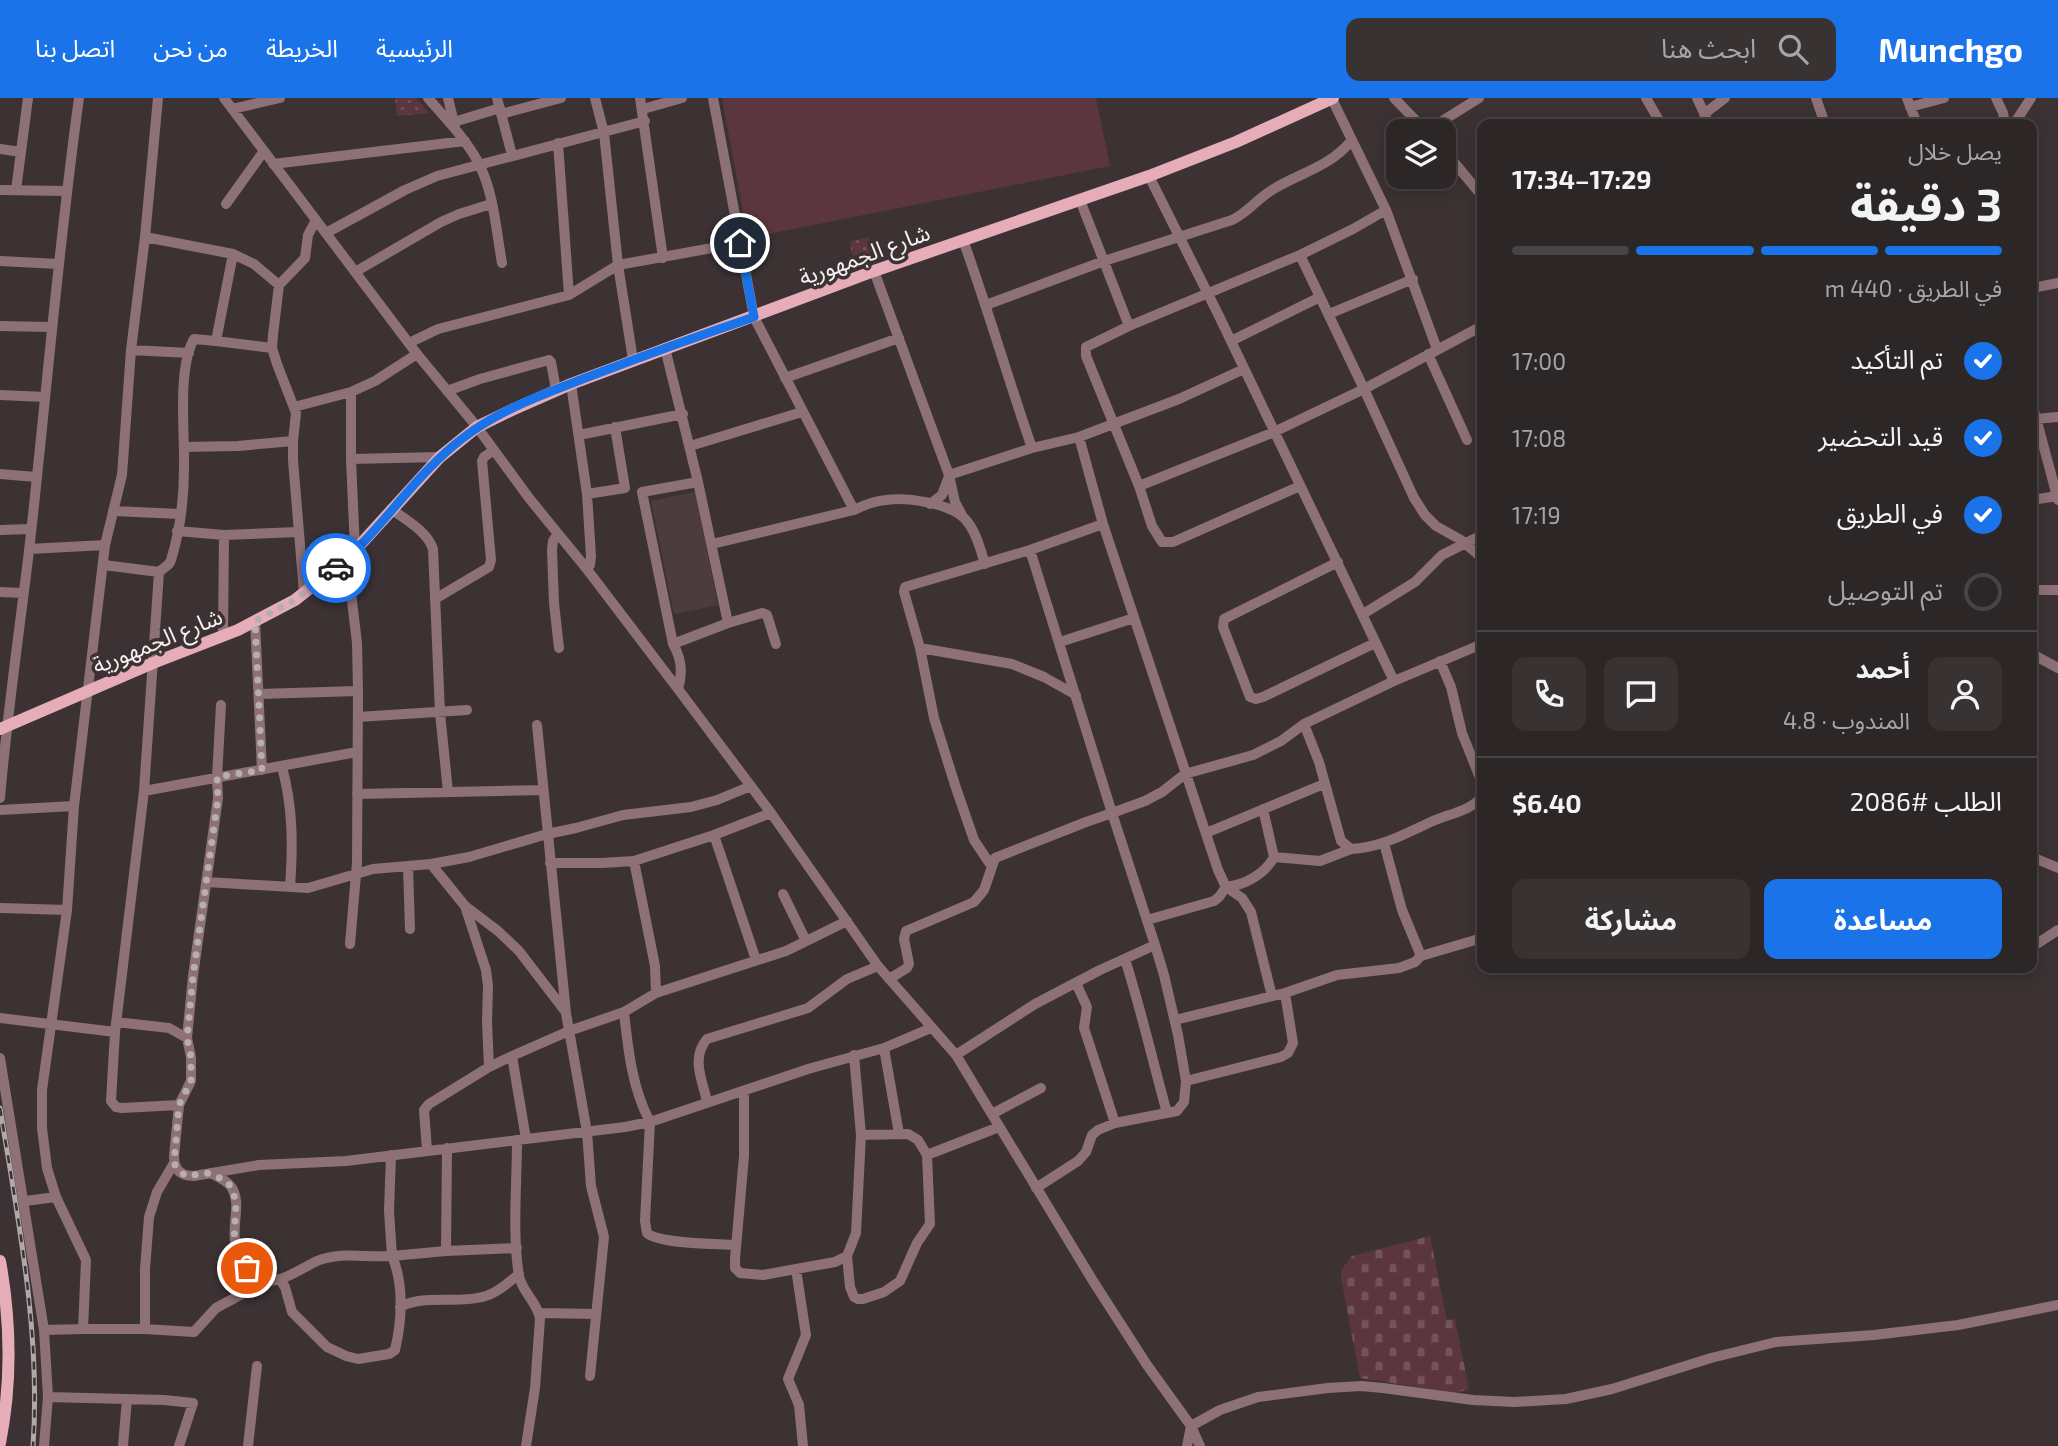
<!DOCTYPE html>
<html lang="ar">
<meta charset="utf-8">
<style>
:root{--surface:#2d2627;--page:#393233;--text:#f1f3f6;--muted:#a7a5a7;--line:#484344;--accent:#1a73e8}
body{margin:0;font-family:"Exo 2","Noto Sans Arabic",sans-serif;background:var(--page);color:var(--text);direction:rtl;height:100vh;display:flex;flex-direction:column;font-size:26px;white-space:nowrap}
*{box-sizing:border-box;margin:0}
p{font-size:23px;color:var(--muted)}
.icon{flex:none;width:38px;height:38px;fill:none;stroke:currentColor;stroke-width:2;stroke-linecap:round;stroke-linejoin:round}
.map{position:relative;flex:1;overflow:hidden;direction:ltr}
.side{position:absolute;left:1477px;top:21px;width:560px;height:854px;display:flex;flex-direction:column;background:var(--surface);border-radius:14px;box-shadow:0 4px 18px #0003,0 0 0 2px var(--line);direction:rtl}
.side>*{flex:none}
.controls{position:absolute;left:1386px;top:21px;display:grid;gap:14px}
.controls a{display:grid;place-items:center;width:70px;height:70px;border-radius:14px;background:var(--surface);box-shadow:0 4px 18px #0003,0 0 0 2px var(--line);font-size:35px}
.pin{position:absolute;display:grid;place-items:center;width:60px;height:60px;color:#fff;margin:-30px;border:4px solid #fff;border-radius:50%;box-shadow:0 2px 7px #0007}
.courier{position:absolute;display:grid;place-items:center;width:70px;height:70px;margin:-35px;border:5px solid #1a73e8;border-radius:50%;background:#fff;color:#222;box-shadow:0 2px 9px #0007}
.summary em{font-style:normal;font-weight:700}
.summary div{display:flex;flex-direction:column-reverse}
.summary{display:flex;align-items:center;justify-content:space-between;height:119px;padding:0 35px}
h1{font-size:46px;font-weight:700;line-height:52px}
.bar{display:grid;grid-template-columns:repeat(4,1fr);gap:10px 7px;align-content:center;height:84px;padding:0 35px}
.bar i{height:9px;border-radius:5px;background:var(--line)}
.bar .current{background:var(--accent)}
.bar p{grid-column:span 4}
.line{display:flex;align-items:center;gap:18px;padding:0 35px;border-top:2px solid var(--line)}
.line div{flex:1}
.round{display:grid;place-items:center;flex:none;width:74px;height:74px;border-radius:14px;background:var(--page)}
ol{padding:0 35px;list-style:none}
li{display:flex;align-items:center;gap:21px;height:77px}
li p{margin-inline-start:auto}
li .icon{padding:7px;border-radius:50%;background:var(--accent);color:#fff;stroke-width:4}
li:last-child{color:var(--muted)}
li i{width:38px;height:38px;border:4px solid var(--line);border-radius:50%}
.button{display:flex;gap:14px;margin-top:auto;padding:14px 35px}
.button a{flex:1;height:80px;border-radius:14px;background:var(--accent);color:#fff;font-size:28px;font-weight:700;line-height:80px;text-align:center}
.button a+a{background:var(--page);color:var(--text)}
header{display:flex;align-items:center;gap:42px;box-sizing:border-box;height:98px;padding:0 35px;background:var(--accent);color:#fff}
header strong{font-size:33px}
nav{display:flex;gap:38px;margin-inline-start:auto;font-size:24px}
.search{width:490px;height:63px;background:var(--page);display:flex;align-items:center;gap:18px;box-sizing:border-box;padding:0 24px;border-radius:14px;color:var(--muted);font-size:26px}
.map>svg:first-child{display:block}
</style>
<header>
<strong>Munchgo</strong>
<div class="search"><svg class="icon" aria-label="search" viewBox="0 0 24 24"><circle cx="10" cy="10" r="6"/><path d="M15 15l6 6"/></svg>ابحث هنا</div>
<nav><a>الرئيسية</a><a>الخريطة</a><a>من نحن</a><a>اتصل بنا</a></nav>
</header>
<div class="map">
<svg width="2058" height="1348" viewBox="0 0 2058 1348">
<defs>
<pattern id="grass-dots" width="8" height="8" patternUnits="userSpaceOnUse" patternTransform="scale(1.75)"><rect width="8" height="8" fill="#5b363e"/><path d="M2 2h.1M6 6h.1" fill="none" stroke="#73535a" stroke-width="1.8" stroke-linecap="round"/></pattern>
<pattern id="cemetery-stones" width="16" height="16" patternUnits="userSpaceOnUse" patternTransform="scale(1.75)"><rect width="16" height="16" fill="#5b363e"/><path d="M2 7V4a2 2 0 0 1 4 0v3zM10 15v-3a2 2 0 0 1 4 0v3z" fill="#73535a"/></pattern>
</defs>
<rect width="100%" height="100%" fill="#3c3234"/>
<!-- built -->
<path fill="#4c3c3f" d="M 695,394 L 718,507 L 674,516 L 651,403 Z"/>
<!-- grass -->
<path fill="url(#grass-dots)" d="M 395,0 L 416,0 L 429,15 L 397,18 Z
M 869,139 L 874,162 L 854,169 L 850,146 L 852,143 Z"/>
<!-- cemetery -->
<path fill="url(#cemetery-stones)" d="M 1430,1138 L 1447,1222 L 1455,1221 L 1469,1291 L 1456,1295 L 1360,1280 L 1341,1180 L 1341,1172 L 1352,1158 Z"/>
<!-- garden -->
<path fill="#5b363e" d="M 722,0 L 1096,0 L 1110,68 L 748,140 Z"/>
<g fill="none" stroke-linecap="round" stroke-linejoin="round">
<!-- minor -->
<path stroke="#8e7176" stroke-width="10" d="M 158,0 L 145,139 L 131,252 L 122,377 L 105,447 L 74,708 L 67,812 L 42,992 L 42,1030 L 47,1070 L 56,1099 L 86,1162 L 83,1231 L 145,1231 L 194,1234 L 216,1210 L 268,1182
M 224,0 L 417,256 L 477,329 L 529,400 L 586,470 L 678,591 L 771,715 L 878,868 L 956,957 L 1093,1183 L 1147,1267 L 1191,1328 L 1200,1348
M 428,0 C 446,21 465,40 478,64 C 494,94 496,132 502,165
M 448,0 L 455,29
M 497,0 L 512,57
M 595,0 L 604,35 L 618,167 L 633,262
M 640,0 L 663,160
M 713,0 L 754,219 L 854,412
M 1394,0 L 1426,33
M 1646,0 L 1661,26
M 1697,0 L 1709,26
M 1816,0 L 1825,26
M 1907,0 L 1917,26
M 1996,0 L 2003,15 L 2005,26
M 1332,1 L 1386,112 L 1437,251
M 1910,9 L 1944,0
M 232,11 L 280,0
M 643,11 L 682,0
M 501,16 L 561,0
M 1704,16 L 1725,0
M 454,24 L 500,10
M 2014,26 L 2031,0
M 1426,33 L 1479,0
M 558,45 L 569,197
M 0,51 L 21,54
M 1444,52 L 1482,98
M 273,66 L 465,43
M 1149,78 L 1219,218 L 1394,583
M 0,92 L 66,93
M 16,92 L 28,0
M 1080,102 L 1129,228
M 226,106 L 264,53
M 326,135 L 405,92 L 437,78 L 645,23
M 145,139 L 233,156 L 216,243 L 194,241 C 177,271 185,336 184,370 C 184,400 180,433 171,462 L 169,466 L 159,474
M 963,142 C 988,211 1008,281 1032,350
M 233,156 L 254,166 L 279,187
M 1300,157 L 1364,291 L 1414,400 L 1425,417 L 1436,428 L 1461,442 L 1482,460
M 0,163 L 58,166
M 874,173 L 949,377 L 1032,350 L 1079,339 L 1179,301 L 1244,271
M 355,174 L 441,124 L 459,116 L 491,106
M 2032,190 L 2058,185
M 986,207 L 1104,163 L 1232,122 C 1247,115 1257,101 1272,92 C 1299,75 1330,69 1351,43
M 1329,216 L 1413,181
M 0,228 L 51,229
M 216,243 L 272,250
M 1231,243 L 1320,199
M 409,245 L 438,231 L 569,197 L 618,167 L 740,145
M 665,250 L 698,384 L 728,525 L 673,546 L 642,394 L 698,384
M 131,252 L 189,255
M 1428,256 L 1467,342
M 785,280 L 899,240
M 571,286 L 587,396 L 591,458 L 590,467 L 586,470
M 447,293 L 480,281 L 549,262 L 551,264 L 556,292
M 0,297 L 45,299
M 2032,305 L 2058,402
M 294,309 L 351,294
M 2035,321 L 2058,319
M 579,337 L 683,316
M 1079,339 L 1103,426 L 1218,772 L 1226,789 L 1242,800 L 1251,814 L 1272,898
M 690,348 L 802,314
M 184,349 L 238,348 L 293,343
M 351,361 L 440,359
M 0,376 L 36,379
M 949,377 L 955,404 L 962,417
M 1139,388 L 1274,334 L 1364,291 L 1482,228
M 1300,388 L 1173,444 L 1162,444 L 1152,428 L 1139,388 L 1086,258 L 1086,249 L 1129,228 L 1300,157 L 1353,131 L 1386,112
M 587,396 L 625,390 L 615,329
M 2032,402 L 2057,398
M 930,406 L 942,397 L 949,378
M 391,411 C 406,422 427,433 433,451 L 440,615 L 448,694
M 113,413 L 180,416
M 0,432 L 31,431
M 177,433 L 224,437 L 299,434
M 558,436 L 553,443 L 552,452 L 554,505 L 559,550
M 712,446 L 854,412 C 864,407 874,403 886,402 C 906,399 950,405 965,421 C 976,433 980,450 985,466
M 29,451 L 105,447
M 355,452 L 351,361 L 351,294 L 375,283 L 417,256
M 1030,452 L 1112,715 L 1145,703 L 1162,694 L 1185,676 L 1253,657 L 1281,643 L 1304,626 L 1394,583 L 1482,546
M 347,461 L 357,545 L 358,593 L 357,765 L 350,846
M 1338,464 L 1224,521 L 1223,529 L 1250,599 L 1256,601 L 1263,599 L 1375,545
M 104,467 L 159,474 L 144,693 L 115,934 L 111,1003 L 116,1009 L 122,1010 L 179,1007
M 2032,492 L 2058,492
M 0,494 L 23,495
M 304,495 L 293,362 L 293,343 L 296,315 L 277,266 L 272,250 L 273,237 L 279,187 L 305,160 L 308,137 L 316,122
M 435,501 L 489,469 L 491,462 L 482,363 L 484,359 L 494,352
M 1363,516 L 1415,484 L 1442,457 L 1482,437
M 255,523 L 262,672
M 728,525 L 762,515 L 767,517 L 776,546
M 223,538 L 224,437
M 1060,544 L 1134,520
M 673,546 C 682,561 683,575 678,591
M 920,550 L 1012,566 L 1044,579 L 1076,597
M 2032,556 L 2058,570
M 1440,563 L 1451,589 L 1462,635 L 1482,685
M 259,596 L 358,593
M 221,607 L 217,679 L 218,700 L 193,878 L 187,940 L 191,959 L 191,983 L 179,1007 L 174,1058 C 174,1071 180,1078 194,1078 L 259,1067 L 346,1063 L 625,1029 L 650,1024 L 808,971 L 884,950 L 931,930
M 358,619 L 467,612
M 1304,626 L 1319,664 L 1341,743 L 1351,751 C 1381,750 1406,735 1433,723 C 1449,716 1470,713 1482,699
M 537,627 L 566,915 L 587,1034 L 591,1088 L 604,1139 L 590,1278
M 282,669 C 293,709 293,748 290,789
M 144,693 L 357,654
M 357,696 L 543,692
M 0,700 C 7,617 19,536 29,453 C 46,302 58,151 79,0
M 1263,711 L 1274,759
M 0,712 L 74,708
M 1206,735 L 1324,686
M 714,737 L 756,862
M 2032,759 L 2058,770
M 634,763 L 655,868 L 656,895
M 550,765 L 602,765 L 634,763 L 714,737 L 771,715
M 431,766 L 465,808 L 486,872 L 488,888 L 487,924 L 489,969
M 408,768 L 410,831
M 992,769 L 974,742 L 956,690 L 934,620 L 920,550 L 904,494 L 905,489 L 1030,452 L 1103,426
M 207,784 L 308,790 L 373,771 L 431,766 L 469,759 L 547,736 L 576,730 L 623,717 L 691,709 L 717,702 L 751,688
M 783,796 L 806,843
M 465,808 L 498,833 L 519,853 L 565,913
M 0,810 L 67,812
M 1147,822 L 1214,803 L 1219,799 L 1226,789 C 1245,787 1265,776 1274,759 L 1320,763 L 1351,751
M 2032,849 L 2058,832
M 1421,858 L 1482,840
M 1125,861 C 1141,912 1153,964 1167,1015
M 889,881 L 907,870 L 909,866 L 904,841 L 906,833 L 974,804 L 984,792 L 995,760 L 1086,724 L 1112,715 L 1155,847 L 1100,872 L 1035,906 L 956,957
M 1076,885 L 1087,909 L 1084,930 L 1115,1025
M 624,914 C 628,951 632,990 650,1024 L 645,1123 L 647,1135 C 659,1146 718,1146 736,1147
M 0,920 L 115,934
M 1175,922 L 1285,895 L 1337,877 L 1399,870 L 1415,864 L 1421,858 L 1402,812 L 1384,745
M 116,924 L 169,930 L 187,940
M 884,950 L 899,1036
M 854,957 L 861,1037 L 908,1036 L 918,1042 L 927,1057 L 999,1029
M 512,958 L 526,1041
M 0,960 L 44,1232 L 48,1299 L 44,1348
M 1186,983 L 1281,959 L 1288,955 L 1293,945 L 1285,895
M 744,993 L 744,1058 L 735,1161 L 735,1170 L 740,1175 L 763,1177 L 835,1164 L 847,1158 L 856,1135 L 861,1037
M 707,1003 C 702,982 691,959 707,941 L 808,910 L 847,881 L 878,868
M 992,1016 L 1041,990
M 517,1042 C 517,1086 512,1135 519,1178 C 522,1194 538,1205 540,1221 L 535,1290 L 526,1348
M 427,1052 L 424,1012 L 429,1006 L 489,969 L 512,958 L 569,933 L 624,914 L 656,895 L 786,853 L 847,823
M 391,1057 L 389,1113 L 392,1158 L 446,1153 L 517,1150
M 210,1075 C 218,1079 227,1082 232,1090 C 244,1110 225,1135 242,1163 C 246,1169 250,1176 257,1180 C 276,1190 300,1171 317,1163 C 341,1153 367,1160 392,1158 C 404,1186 402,1223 395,1252 L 389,1256 L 358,1261 L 346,1258 L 327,1249 L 292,1214 L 285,1189 L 280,1181
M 1036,1090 L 1078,1063 L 1086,1054 L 1092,1037 L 1098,1032 L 1115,1025 L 1177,1013 L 1184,1004 L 1186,983 L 1178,937 L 1164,877 L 1155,847
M 25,1103 L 56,1099
M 446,1153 L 447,1050
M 847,1158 L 850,1189 L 854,1199 L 858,1201 L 863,1201 L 884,1194 L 900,1183 L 917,1145 L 930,1126 L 927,1057
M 796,1171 L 806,1237 L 788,1281 L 799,1307 L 803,1348
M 400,1209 C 424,1196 455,1206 482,1199 C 496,1196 508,1185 519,1176
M 539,1215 L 596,1216
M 145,1231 L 145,1171 L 149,1119 L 157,1094 L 174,1065
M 44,1232 L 83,1231
M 48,1299 L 164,1302 L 193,1305 L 179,1348
M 123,1348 L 127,1301
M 248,1348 L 257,1268
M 1187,1348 L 1191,1328 L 1220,1312 L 1258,1299 L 1328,1290 L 1361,1288 L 1383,1290 L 1473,1302 L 1515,1304 L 1566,1301 L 1612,1291 L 1711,1260 L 1776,1244 L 1874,1237 L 1958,1227 L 2058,1207"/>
<!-- major -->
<path stroke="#e6acb7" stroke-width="12" d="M 0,631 L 153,565 L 238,532 L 295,502 L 349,459 L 440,359 L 477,329 L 514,311 L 571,286 L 874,173 L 1149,78 L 1236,44 L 1333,0
M 0,1163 C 11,1224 12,1284 0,1345"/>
<!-- rail casing -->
<g stroke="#b0a8aa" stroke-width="5">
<path id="rail" d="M 0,1010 C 18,1121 41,1235 33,1348"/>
</g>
<!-- rail -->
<use href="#rail" stroke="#3c3234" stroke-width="2.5" stroke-dasharray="8" stroke-linecap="butt"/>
</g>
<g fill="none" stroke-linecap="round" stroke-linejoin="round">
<!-- done -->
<path stroke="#b6aeaf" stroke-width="7" stroke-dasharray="0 12.6" d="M 247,1170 L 236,1153 L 234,1143 L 236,1105 L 232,1090 L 226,1083 L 209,1075 L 186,1078 L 178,1072 L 174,1065 L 179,1007 L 191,983 L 191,959 L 187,940 L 193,878 L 218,700 L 217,679 L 262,672 L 255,523 L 295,502 L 336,470"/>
<!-- route -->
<path stroke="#1a73e8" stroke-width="9" d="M 336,470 C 383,431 414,377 463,340 C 499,312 546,295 588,279 C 643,258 698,238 754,219 L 740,145"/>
</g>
<g text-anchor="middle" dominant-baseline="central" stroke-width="7" stroke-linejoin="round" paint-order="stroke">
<!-- street labels -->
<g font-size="23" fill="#f7f0f1" stroke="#3c3234">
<text transform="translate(864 156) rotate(-20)">شارع الجمهورية</text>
<text transform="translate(157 542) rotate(-22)">شارع الجمهورية</text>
</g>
</g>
</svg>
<div class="controls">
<a><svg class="icon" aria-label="layers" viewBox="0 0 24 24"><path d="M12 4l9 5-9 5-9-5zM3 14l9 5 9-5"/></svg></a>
</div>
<div class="pin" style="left:247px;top:1170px;background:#ea580c"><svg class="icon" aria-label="bag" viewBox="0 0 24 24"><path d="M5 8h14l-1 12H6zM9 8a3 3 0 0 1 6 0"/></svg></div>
<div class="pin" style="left:740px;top:145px;background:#1f2937"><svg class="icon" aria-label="home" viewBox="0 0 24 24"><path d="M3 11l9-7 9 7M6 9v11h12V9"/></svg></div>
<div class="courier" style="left:336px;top:470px"><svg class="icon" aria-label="car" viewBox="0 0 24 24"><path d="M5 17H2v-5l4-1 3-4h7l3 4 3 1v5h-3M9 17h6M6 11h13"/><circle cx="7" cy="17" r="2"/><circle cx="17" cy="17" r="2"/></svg></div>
<section class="side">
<div class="summary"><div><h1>3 دقيقة</h1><p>يصل خلال</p></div><em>17:29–17:34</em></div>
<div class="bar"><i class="current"></i><i class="current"></i><i class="current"></i><i></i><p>في الطريق · 440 m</p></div>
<ol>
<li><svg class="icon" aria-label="check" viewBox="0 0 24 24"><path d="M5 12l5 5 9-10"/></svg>تم التأكيد<p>17:00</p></li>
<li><svg class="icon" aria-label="check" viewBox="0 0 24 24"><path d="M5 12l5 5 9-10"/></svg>قيد التحضير<p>17:08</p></li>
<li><svg class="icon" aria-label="check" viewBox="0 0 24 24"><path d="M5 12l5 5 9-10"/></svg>في الطريق<p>17:19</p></li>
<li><i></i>تم التوصيل</li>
</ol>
<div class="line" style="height:126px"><a class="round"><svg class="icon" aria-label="person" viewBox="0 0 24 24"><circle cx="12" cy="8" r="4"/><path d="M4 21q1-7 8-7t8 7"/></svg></a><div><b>أحمد</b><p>المندوب · 4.8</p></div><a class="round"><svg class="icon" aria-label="chat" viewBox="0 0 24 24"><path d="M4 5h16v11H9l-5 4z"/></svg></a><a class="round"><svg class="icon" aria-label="phone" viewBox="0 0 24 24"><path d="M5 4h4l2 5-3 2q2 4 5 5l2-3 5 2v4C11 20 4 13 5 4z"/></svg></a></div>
<div class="line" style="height:91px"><div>الطلب #2086</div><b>$6.40</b></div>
<div class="button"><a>مساعدة</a><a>مشاركة</a></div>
</section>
</div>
